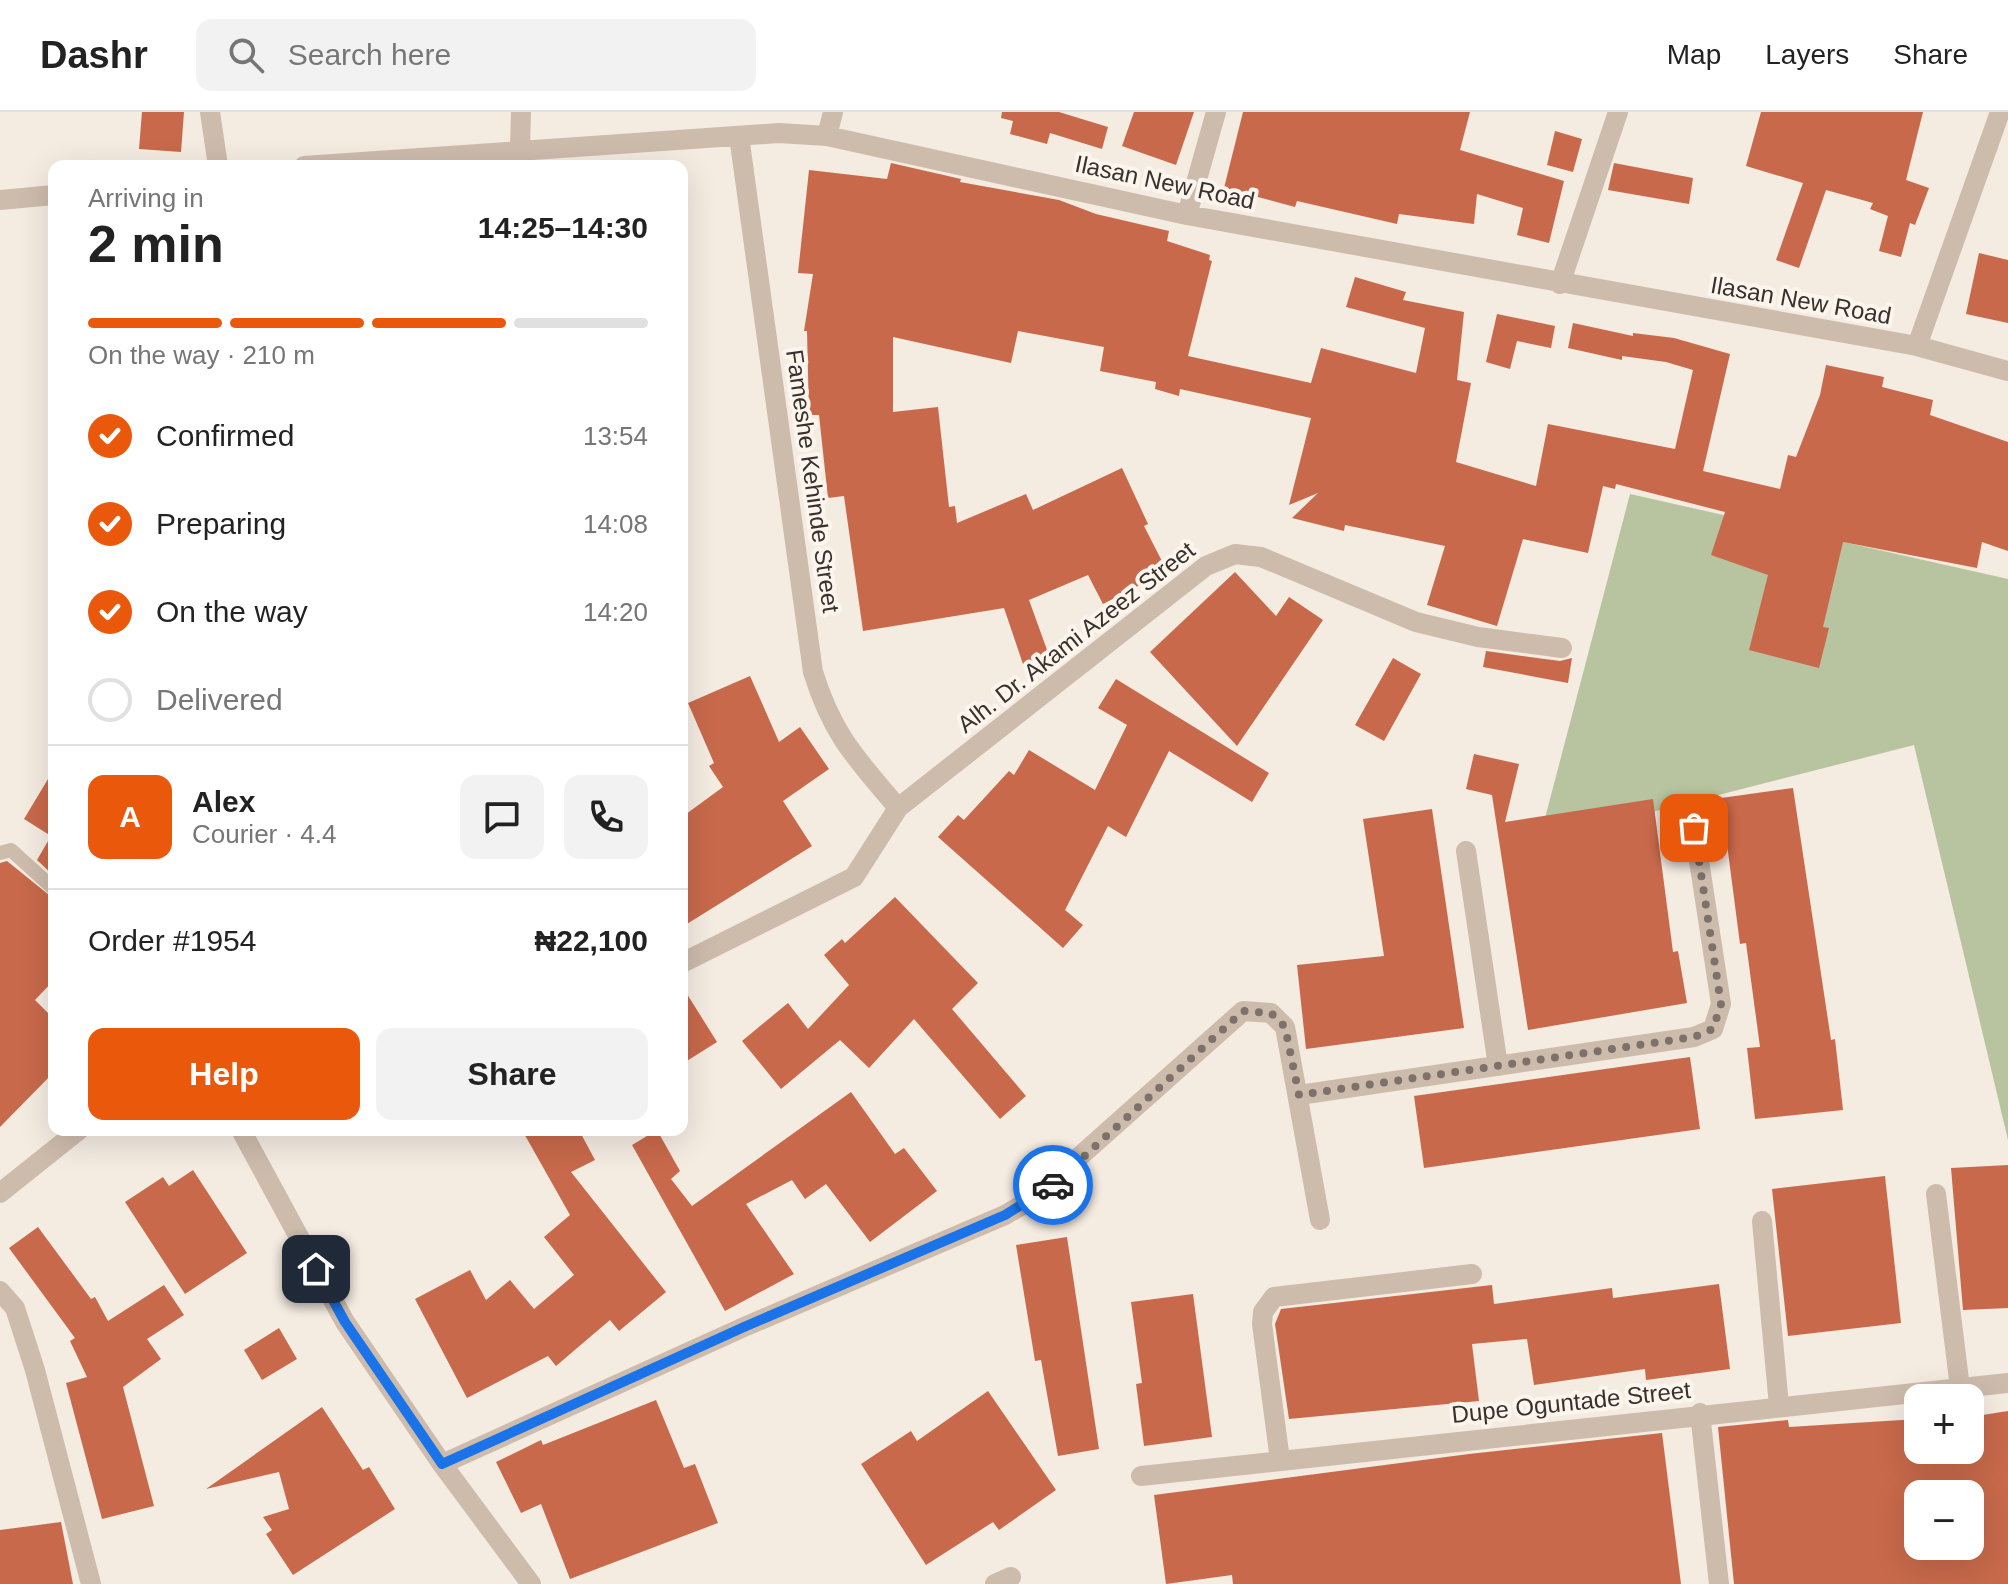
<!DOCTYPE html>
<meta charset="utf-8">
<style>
:root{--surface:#fff;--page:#f2f2f2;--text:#222;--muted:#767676;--line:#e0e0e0;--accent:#ea580c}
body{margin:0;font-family:Helvetica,sans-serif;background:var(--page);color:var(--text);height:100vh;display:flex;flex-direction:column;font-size:30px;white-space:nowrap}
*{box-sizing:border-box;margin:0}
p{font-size:26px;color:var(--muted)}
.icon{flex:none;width:44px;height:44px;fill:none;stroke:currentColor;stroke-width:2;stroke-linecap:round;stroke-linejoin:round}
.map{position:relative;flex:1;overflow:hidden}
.drawer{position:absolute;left:48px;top:48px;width:640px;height:976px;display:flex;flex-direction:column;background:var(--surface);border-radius:16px;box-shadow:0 8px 32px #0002}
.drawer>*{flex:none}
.tools{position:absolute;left:1904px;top:1272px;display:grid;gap:16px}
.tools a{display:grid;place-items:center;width:80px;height:80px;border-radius:16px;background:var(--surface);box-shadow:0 8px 32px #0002;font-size:40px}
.pin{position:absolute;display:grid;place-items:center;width:68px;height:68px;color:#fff;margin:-34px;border-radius:16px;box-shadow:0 4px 12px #0006}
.courier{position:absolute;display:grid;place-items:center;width:80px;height:80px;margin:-40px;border:6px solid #1a73e8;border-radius:50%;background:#fff;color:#222;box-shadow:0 2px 10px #0007}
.headline em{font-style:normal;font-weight:700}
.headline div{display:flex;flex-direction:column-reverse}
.headline{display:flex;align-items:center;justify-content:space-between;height:136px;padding:0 40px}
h1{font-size:52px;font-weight:700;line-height:60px}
.bar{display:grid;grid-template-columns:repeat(4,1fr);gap:12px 8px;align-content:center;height:96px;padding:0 40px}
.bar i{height:10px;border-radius:6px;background:var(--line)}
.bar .active{background:var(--accent)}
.bar p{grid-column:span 4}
.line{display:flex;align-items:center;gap:20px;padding:0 40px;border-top:2px solid var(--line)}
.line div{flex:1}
.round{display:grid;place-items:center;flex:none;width:84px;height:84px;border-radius:16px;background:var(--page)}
ol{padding:0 40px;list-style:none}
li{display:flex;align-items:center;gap:24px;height:88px}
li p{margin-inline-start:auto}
li .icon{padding:8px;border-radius:50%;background:var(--accent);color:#fff;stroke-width:4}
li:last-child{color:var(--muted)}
li i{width:44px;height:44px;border:4px solid var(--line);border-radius:50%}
.action{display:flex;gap:16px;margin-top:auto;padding:16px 40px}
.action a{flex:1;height:92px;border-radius:16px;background:var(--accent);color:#fff;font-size:32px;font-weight:700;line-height:92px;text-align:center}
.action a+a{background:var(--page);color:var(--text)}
header{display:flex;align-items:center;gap:48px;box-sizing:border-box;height:112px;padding:0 40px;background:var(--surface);border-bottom:2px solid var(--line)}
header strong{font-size:38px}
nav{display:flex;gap:44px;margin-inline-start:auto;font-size:28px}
.search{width:560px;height:72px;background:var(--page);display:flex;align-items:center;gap:20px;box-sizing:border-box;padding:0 28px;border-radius:16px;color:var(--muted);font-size:30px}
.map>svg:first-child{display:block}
</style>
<header>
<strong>Dashr</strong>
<div class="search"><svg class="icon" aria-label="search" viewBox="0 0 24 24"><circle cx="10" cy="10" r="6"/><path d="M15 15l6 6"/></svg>Search here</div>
<nav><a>Map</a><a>Layers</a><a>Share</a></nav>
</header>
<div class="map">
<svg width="2008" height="1472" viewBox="0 0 2008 1472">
<rect width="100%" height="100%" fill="#f4ebe1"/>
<!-- green -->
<path fill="#b8c4a0" d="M 1630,382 L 2008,467 L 2008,1028 L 1914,633 L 1539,729 Z"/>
<!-- building -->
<path fill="#c8694b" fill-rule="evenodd" d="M 142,0 L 184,0 L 181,40 L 139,37 Z
M 1002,0 L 1059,0 L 1108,15 L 1102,37 L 1050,21 L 1047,32 L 1010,22 L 1013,9 L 1001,6 Z
M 1134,0 L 1194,0 L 1176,53 L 1122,34 Z
M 1243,0 L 1470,0 L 1460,38 L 1564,69 L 1549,131 L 1517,123 L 1523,96 L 1477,82 L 1474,112 L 1399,102 L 1397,112 L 1297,89 L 1295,95 L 1224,76 Z
M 1761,0 L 1923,0 L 1906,68 L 1929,76 L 1915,113 L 1910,111 L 1901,145 L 1879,139 L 1888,104 L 1870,97 L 1873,91 L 1826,78 L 1799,156 L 1776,148 L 1803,71 L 1746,54 Z
M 1555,19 L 1582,27 L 1573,60 L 1547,53 Z
M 891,51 L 961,67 L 960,70 L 1059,88 L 1096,102 L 1169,119 L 1167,129 L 1210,143 L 1209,148 L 1212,149 L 1188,244 L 1311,271 L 1321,236 L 1416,261 L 1425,216 L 1346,195 L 1355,165 L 1406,180 L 1403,188 L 1464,200 L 1457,268 L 1471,271 L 1456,350 L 1536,374 L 1548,312 L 1675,337 L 1693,258 L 1666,250 L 1622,244 L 1622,248 L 1568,236 L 1573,211 L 1633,224 L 1633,221 L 1674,226 L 1730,242 L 1703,359 L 1780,377 L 1788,343 L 1796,345 L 1820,283 L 1826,253 L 1884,265 L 1882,275 L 1933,288 L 1930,303 L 2008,330 L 2008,439 L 1982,430 L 1977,456 L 1843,430 L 1823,515 L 1829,516 L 1819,556 L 1749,538 L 1768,463 L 1711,443 L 1725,400 L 1616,372 L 1615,377 L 1603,374 L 1588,441 L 1523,427 L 1497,514 L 1427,493 L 1445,434 L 1345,413 L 1344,419 L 1292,406 L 1318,381 L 1289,393 L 1311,306 L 1180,277 L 1179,284 L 1155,277 L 1156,270 L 1100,259 L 1104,235 L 1018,219 L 1011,251 L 893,225 L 893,300 L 938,295 L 949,395 L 955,394 L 957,411 L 1026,382 L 1033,398 L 1122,356 L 1148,412 L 1144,414 L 1167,459 L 1103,492 L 1088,463 L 1029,488 L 1051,549 L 1025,558 L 1004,496 L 863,519 L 844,384 L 828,386 L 819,303 L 809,303 L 807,219 L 804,219 L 813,162 L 798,161 L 809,58 L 887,67 Z
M 1614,51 L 1693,66 L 1689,92 L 1608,78 Z
M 1979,141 L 2008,148 L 2008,211 L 1966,202 Z
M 1497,202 L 1555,214 L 1551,236 L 1517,229 L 1510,257 L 1486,250 Z
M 1235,460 L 1276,504 L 1289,485 L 1323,508 L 1237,634 L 1150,540 Z
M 1486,539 L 1560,549 L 1572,546 L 1568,571 L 1483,555 Z
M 1393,546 L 1421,562 L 1384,629 L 1355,613 Z
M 750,564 L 779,630 L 800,615 L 829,657 L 783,689 L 812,734 L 682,815 L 682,705 L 723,675 L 709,654 L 714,651 L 688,591 Z
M 1116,567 L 1269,661 L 1252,690 L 1169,639 L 1126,725 L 1108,714 L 1065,798 L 1083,813 L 1063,836 L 938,725 L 958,703 L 964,708 L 1009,659 L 1014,663 L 1029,638 L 1095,678 L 1127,613 L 1098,596 Z
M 1474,642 L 1519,652 L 1505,710 L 1653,687 L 1673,840 L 1678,839 L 1687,891 L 1528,918 L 1492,683 L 1466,677 Z
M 54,657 L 54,764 L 37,748 L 51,724 L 24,707 Z
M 1793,676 L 1831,928 L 1835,927 L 1843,998 L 1755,1007 L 1747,936 L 1760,935 L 1746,831 L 1740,832 L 1721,686 Z
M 1432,697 L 1464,916 L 1306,937 L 1297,853 L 1384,844 L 1363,707 Z
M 7,749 L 54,787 L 54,868 L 35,888 L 54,907 L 54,960 L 0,1015 L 0,751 Z
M 895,785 L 978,871 L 952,897 L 1026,984 L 1000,1007 L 914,907 L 869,956 L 840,928 L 781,977 L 742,929 L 788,891 L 808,917 L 849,873 L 824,843 L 842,827 L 845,831 Z
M 682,874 L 717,930 L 682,952 Z
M 1690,945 L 1700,1017 L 1424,1056 L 1414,984 Z
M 851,980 L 895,1042 L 904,1036 L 937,1079 L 870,1130 L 826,1072 L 805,1087 L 792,1068 L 746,1092 L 794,1162 L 725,1199 L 632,1033 L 657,1018 L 680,1059 L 671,1067 L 692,1094 Z
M 522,1018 L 579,1018 L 595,1048 L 571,1060 L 666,1180 L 619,1219 L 610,1208 L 556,1254 L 548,1244 L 467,1286 L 415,1187 L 470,1158 L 486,1188 L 510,1168 L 534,1197 L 574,1163 L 544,1125 L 570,1103 Z
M 2008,1053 L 2008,1196 L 1963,1198 L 1951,1056 Z
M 193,1058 L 247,1141 L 185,1182 L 125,1090 L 163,1065 L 169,1074 Z
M 1885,1064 L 1901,1211 L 1788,1224 L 1772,1077 Z
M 38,1115 L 91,1187 L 95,1185 L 108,1209 L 164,1173 L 184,1203 L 147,1227 L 161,1247 L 123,1275 L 154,1394 L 102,1407 L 66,1271 L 87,1265 L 70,1229 L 75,1226 L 9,1136 Z
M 1067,1125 L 1099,1337 L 1058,1344 L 1041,1248 L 1035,1249 L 1016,1133 Z
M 1719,1172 L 1730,1257 L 1646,1268 L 1645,1257 L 1534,1273 L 1527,1227 L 1472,1232 L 1479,1289 L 1289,1307 L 1275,1212 L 1281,1197 L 1492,1173 L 1494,1192 L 1612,1176 L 1613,1186 Z
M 1193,1182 L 1212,1325 L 1144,1334 L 1136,1272 L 1142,1271 L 1131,1190 Z
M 279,1216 L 297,1247 L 262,1268 L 244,1238 Z
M 988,1279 L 1056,1378 L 999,1418 L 993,1410 L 926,1453 L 861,1352 L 911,1319 L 917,1329 Z
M 656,1288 L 684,1356 L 695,1352 L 718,1411 L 570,1467 L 541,1392 L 521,1401 L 496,1350 L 541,1328 L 543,1333 Z
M 322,1295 L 363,1358 L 369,1355 L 395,1397 L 293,1463 L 266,1422 L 272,1418 L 263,1405 L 289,1397 L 279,1360 L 206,1377 Z
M 2008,1299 L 2008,1472 L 1734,1472 L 1718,1315 L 1788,1308 L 1789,1315 L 1918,1307 L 1918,1338 L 1970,1338 L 1970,1305 ZM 1918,1382 L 1970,1382 L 1970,1434 L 1918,1434 Z
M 1662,1321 L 1681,1472 L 1233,1472 L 1232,1463 L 1166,1472 L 1154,1383 L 1469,1342 Z
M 61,1410 L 73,1472 L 0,1472 L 0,1418 Z"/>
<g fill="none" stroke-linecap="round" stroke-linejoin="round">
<!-- service -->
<path stroke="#cdbbac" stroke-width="14" d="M 0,741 L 11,738 L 54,777"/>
<!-- minor -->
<path stroke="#cdbbac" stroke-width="20" d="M 210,0 L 218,54
M 739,24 L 813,560 C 833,624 856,646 898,696
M 827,24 L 833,0
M 520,36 L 521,0
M 304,54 L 779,21 L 827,24 L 1187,103 L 1917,234 L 2008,259
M 0,88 L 54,83
M 1187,103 L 1216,0
M 1560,172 L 1618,0
M 1917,234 L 2000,0
M 1466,739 L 1498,954
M 682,851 L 854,765 L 898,696 L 1206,454 L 1235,442 L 1261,445 L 1416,510 L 1478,525 L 1562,536
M 1299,983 L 1694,925 L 1713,917 L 1721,892 L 1694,716
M 241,1018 L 345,1210 L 442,1352 L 531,1472
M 0,1081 L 79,1018
M 1936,1082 L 1960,1276
M 1762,1109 L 1779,1294
M 0,1179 L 15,1196 L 35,1258 L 91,1472
M 1700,1301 L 1719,1472
M 1280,1348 L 1262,1212 L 1263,1200 L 1274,1185 L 1472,1162
M 442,1352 L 744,1215 L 1005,1103 L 1048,1078 L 1079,1045 L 1243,899 L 1271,901 L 1285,915 L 1320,1108
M 1141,1364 L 2008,1271
M 995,1472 L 1011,1465"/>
</g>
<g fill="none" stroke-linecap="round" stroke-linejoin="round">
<!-- done -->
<path stroke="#7c716b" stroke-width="8" stroke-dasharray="0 14.4" d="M 1053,1073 L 1243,899 L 1271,901 L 1285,915 L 1299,983 L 1694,925 L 1713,917 L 1721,892 L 1694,716"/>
<!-- route -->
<path stroke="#1a73e8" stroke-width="10" d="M 316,1157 L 345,1210 L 442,1352 L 744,1215 L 1005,1103 L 1053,1073"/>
</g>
<g text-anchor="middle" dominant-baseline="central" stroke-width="8" stroke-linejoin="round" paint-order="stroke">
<!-- street labels -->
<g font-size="24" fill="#3b302b" stroke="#fbf5ee">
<text transform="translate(1165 70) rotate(12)">Ilasan New Road</text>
<text transform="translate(1801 188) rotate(10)">Ilasan New Road</text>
<text transform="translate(813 369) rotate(82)">Fameshe Kehinde Street</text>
<text transform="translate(1076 525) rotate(-38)">Alh. Dr. Akami Azeez Street</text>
<text transform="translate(1571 1290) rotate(-6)">Dupe Oguntade Street</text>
</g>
</g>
</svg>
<div class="tools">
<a>+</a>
<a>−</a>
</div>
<div class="pin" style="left:1694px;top:716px;background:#ea580c"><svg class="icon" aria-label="bag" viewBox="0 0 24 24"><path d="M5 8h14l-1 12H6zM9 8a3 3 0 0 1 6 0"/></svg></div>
<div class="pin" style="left:316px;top:1157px;background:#1f2937"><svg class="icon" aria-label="home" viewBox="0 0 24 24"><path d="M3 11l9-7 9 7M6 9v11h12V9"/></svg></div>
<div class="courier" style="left:1053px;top:1073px"><svg class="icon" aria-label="car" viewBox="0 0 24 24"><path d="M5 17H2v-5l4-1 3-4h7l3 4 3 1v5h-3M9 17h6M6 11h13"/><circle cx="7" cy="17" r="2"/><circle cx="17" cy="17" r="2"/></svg></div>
<section class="drawer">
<div class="headline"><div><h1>2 min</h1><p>Arriving in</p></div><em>14:25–14:30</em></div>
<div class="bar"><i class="active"></i><i class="active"></i><i class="active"></i><i></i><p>On the way · 210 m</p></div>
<ol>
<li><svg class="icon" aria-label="check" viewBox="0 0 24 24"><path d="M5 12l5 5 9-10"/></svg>Confirmed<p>13:54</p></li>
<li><svg class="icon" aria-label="check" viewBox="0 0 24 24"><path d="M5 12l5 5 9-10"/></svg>Preparing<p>14:08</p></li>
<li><svg class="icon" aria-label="check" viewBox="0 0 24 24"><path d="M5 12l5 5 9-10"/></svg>On the way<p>14:20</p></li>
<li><i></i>Delivered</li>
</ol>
<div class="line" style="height:144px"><b class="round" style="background:var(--accent);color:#fff">A</b><div><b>Alex</b><p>Courier · 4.4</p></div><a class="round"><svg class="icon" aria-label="chat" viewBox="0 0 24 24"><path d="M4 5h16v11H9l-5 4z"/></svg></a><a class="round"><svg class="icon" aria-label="phone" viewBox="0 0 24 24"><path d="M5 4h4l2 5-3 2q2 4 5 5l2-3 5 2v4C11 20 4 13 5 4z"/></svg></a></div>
<div class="line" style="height:104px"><div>Order #1954</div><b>₦22,100</b></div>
<div class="action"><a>Help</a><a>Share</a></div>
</section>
</div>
